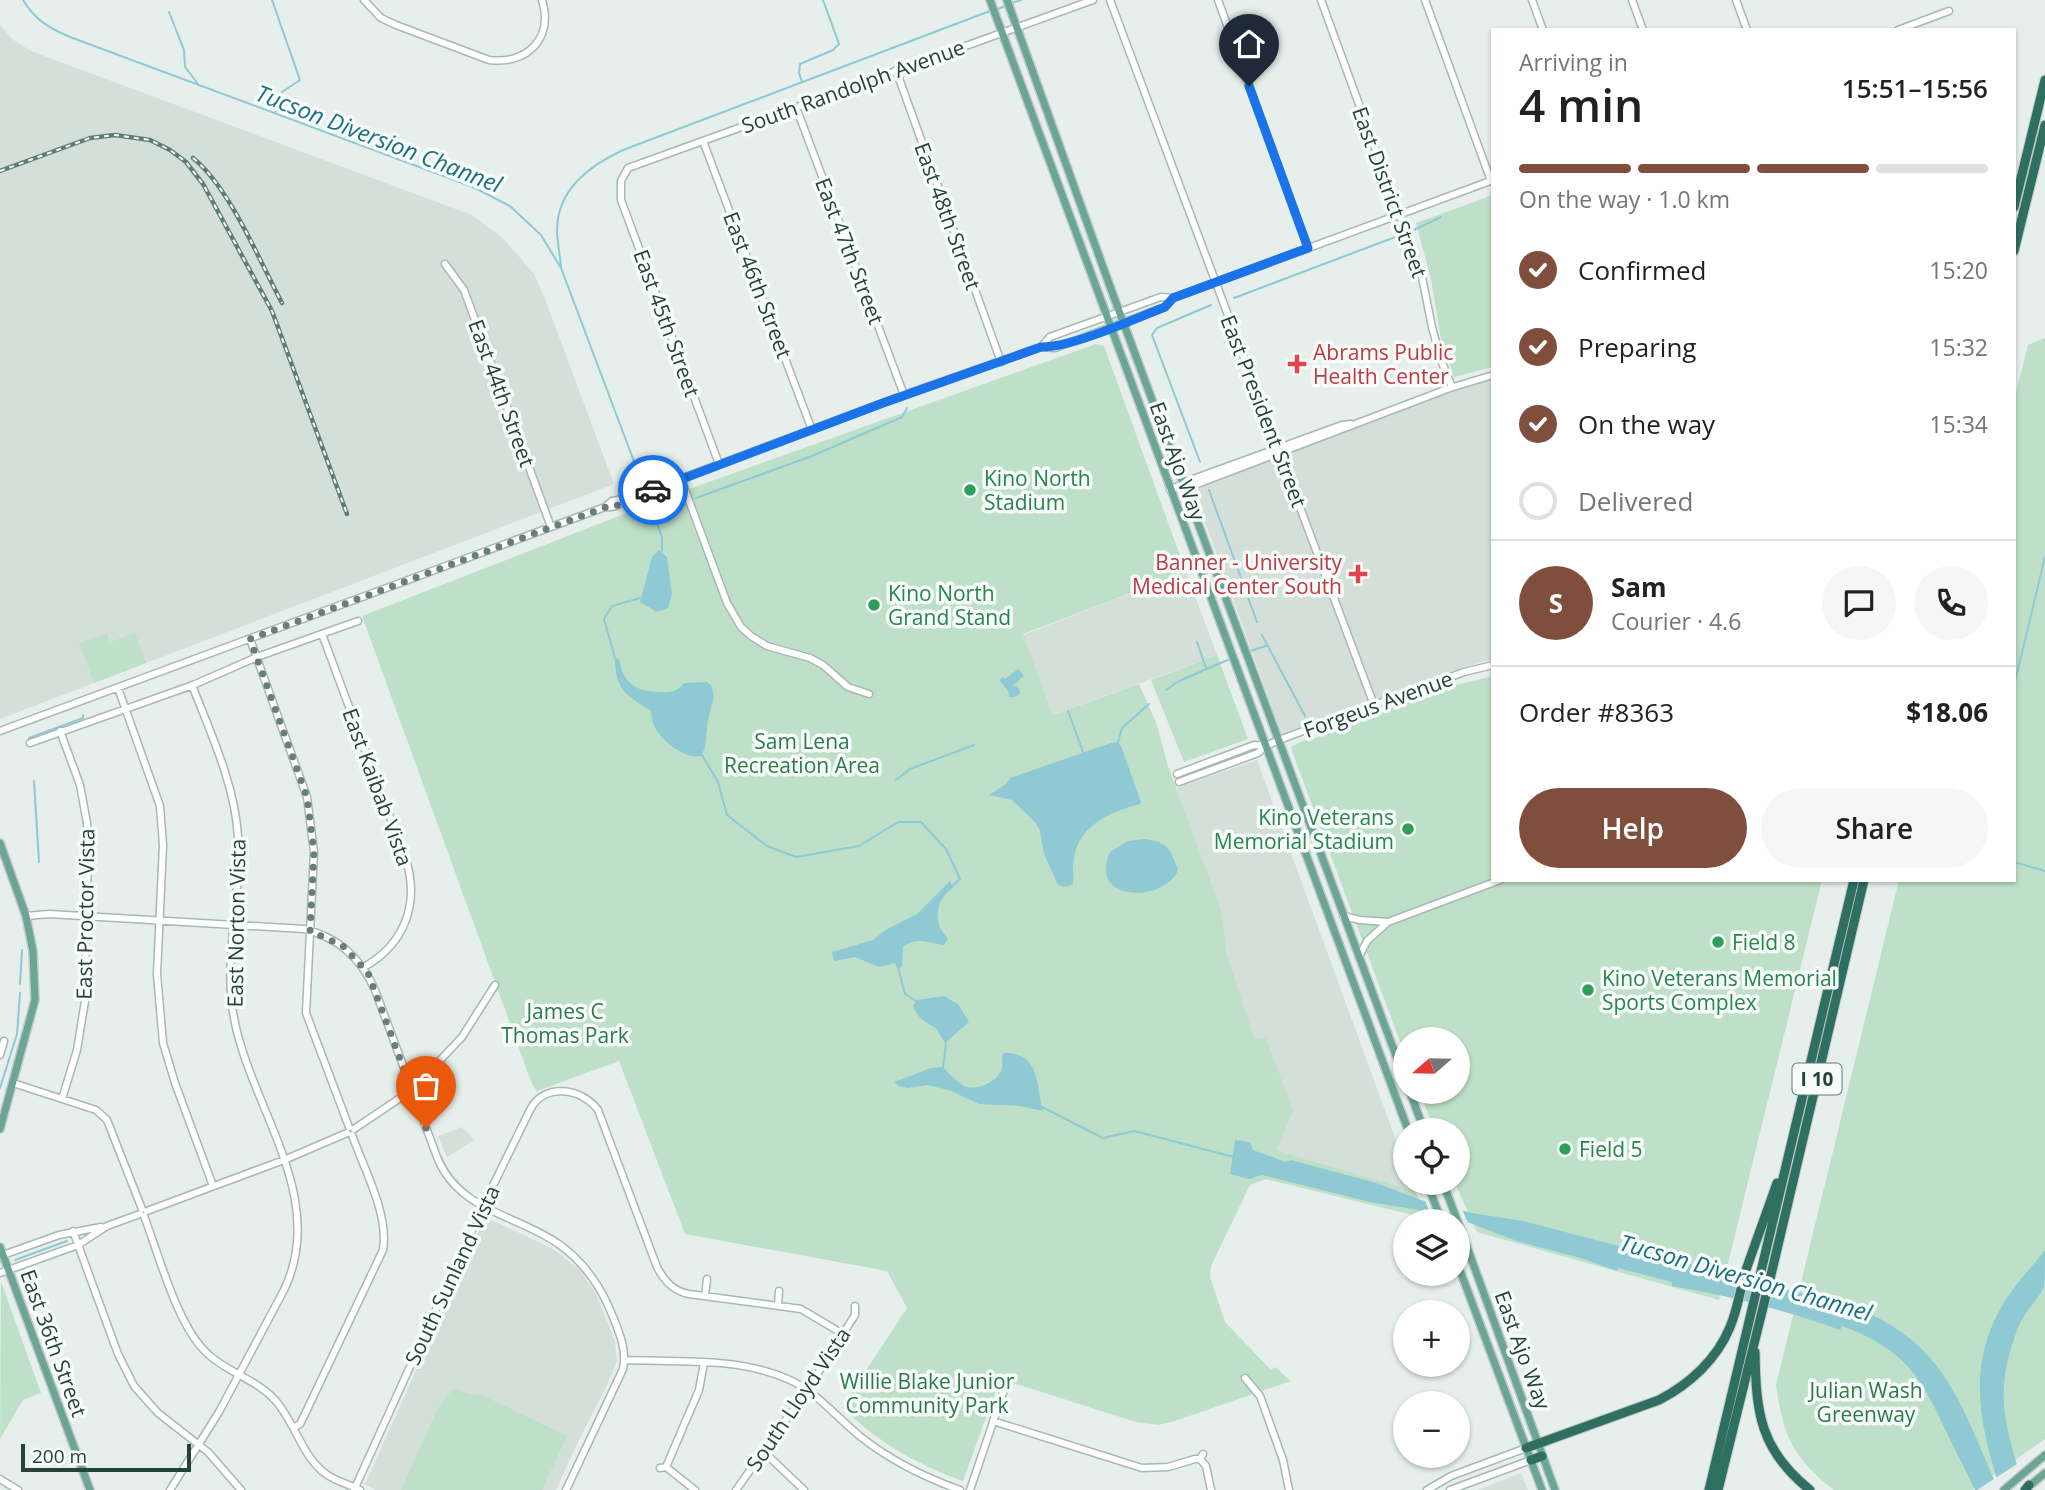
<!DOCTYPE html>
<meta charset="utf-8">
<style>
:root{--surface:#fff;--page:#f6f6f6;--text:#222;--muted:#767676;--line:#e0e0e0;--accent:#804e3d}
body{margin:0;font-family:"Open Sans",sans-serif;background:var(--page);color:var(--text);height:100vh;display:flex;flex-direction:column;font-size:26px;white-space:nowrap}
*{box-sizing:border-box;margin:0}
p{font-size:23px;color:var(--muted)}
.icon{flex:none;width:38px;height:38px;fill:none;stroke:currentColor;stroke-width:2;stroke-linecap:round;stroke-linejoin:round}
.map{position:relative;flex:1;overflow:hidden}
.drawer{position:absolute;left:1491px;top:28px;width:525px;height:854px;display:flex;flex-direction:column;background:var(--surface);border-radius:0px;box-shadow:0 2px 5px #0004}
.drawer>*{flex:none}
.needle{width:46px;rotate:250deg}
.tools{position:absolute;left:1393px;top:1027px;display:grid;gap:14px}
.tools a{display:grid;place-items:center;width:77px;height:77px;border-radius:50%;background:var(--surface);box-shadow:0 2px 5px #0004;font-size:35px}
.scale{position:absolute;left:21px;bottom:18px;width:170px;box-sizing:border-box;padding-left:7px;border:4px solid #24423a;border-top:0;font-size:19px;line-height:24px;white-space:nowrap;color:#24423a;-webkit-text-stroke:5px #f7fbf9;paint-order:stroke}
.pin{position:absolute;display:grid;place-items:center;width:60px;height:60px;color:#fff;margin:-72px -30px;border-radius:50% 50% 50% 0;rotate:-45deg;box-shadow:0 0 7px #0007}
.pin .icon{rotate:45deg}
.courier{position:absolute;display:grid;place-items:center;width:70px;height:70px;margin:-35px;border:5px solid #1a73e8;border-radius:50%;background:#fff;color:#222;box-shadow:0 2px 9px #0007}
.headline em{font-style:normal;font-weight:600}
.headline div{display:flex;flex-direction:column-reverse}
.headline{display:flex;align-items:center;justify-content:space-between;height:119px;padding:0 28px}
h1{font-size:46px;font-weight:600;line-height:52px}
.bar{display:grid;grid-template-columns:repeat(4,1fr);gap:10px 7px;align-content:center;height:84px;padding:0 28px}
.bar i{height:9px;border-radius:5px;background:var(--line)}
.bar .active{background:var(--accent)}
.bar p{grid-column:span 4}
.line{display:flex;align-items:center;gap:18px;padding:0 28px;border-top:2px solid var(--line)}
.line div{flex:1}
.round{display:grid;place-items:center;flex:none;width:74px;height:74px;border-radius:37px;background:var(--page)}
ol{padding:0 28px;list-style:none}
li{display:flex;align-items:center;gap:21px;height:77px}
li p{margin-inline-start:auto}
li .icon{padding:7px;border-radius:50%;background:var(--accent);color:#fff;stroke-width:4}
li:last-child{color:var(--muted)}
li i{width:38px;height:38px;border:4px solid var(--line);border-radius:50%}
.action{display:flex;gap:14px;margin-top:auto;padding:14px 28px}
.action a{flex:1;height:80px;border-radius:42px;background:var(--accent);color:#fff;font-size:28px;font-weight:600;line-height:80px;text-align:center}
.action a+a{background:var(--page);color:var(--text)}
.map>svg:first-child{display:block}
</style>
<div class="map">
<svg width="2045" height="1490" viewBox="0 0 2045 1490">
<rect width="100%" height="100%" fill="#e6efeb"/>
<!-- built -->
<path fill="#d4dfda" d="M 0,25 L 12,39 L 31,51 L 472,215 L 504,239 L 534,274 L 545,299 L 614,484 L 0,719 Z
M 1493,379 L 1493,659 L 1467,666 L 1282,734 L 1193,489 L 1456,388 Z
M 1186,572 L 1217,655 L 1053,715 L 1023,635 Z
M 1257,760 L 1405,1165 L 1405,1183 L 1412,1183 L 1415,1191 L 1276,1150 L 1266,1038 L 1255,1041 L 1227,954 L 1221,909 L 1176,788 Z
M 462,1127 L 474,1140 L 447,1157 L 438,1136 Z
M 485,1217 L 553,1249 L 579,1269 L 596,1294 L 615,1341 L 617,1362 L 607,1385 L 577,1444 L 556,1490 L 376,1490 L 365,1484 Z
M 1521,1473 L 1528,1490 L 1478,1490 Z"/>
<!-- green -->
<path fill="#bfe0c8" d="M 1493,195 L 1493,367 L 1454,377 L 1441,339 L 1431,279 L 1416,223 Z
M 2045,338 L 2045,1439 L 1972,1490 L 1834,1490 C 1793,1458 1783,1436 1776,1385 L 1899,880 L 2014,880 L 2014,401 L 2028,345 Z
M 1096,344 L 1104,346 L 1186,572 L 1023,634 L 1053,715 L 1139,684 L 1157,725 L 1168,766 L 1221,909 L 1227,954 L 1255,1040 L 1266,1038 L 1293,1111 L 1276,1150 L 1415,1191 L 1429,1219 L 1266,1179 L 1250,1185 L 1211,1266 L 1210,1277 L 1225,1322 L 1271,1370 L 1275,1367 L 1291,1381 L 1175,1421 L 1158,1425 L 1136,1422 L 1000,1379 L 963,1481 C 916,1464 877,1442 842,1407 L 907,1308 L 887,1271 L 685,1234 L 619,1061 L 537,1091 L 532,1084 L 362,616 L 678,493 Z
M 107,633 L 110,642 L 135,633 L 146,663 L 94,683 L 79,643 Z
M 1217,655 L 1248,739 L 1184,762 L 1151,680 Z
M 1493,676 L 1493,880 L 1822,880 L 1719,1300 L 1477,1232 L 1455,1183 L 1458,1183 L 1458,1130 L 1435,1130 L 1419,1092 L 1458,1092 L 1458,1040 L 1405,1040 L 1405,1055 L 1293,754 L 1291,747 L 1309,738 L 1312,739 L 1402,704 L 1401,700 L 1439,686 L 1440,689 Z
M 1,1282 L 41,1393 L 23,1400 L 0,1439 Z
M 453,1388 L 476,1396 L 480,1394 L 567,1436 L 542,1490 L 401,1490 L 437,1410 Z"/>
<!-- water -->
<path fill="#8ec9d4" d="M 659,550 L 667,557 L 672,594 L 668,608 L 657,612 L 640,602 L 652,557 Z
M 615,658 L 619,659 C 623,683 635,691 658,692 C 671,693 676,692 684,683 L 707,682 L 711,685 L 714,696 L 708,720 L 705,748 L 701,756 C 686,760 661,741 655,727 C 652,723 652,716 651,711 C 626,695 615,690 615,658 Z
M 1018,669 L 1024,676 L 1012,686 L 1017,686 L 1021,693 L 1015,697 L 1009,697 L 1008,691 L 999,680 L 1003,677 L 1005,679 Z
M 1118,742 L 1121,746 L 1141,802 L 1140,804 C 1106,813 1075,827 1073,867 C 1073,873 1074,879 1073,884 L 1066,887 L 1058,885 L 1044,854 L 1040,831 L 1035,822 L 1012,800 L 989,795 L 1006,784 L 1010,778 L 1111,743 Z
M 1144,839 C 1168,842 1170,848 1178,870 C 1166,902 1087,904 1110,852 L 1128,841 Z
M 950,881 L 953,888 C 935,899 932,924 948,938 L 944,945 C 929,943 916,936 903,947 L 902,966 L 898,969 L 895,963 L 879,967 L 855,957 L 834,961 L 832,952 L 873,940 L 887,929 L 917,914 Z
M 944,996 L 958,1004 L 969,1022 L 945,1043 L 936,1028 C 925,1022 918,1019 913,1006 L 917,1000 Z
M 1004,1053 C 1041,1052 1036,1087 1043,1111 L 1020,1106 L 979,1104 L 949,1090 L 927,1085 L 908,1088 L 899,1086 L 894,1082 L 931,1068 L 942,1067 C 949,1072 956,1082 964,1086 C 976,1092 1000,1081 1002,1067 C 1003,1063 1002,1059 1002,1055 Z
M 1235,1140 L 1250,1142 L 1253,1150 L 1286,1162 L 1291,1160 L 1376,1183 L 1421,1200 L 1472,1213 L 1523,1221 L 1853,1307 C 1947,1342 1961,1407 1999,1490 L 1975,1490 C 1966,1470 1955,1451 1946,1431 C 1921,1375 1902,1348 1842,1326 L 1840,1330 C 1785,1310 1730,1296 1672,1286 L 1672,1282 L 1618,1268 L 1617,1271 L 1584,1259 L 1517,1241 L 1470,1223 L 1420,1210 L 1374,1203 L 1262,1175 L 1249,1179 L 1230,1174 Z
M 2045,1250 C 2045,1260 2045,1278 2044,1287 C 2037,1301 2024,1312 2018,1328 C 1992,1395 2006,1424 2024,1490 L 2000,1490 C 1980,1423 1965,1366 2005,1301 C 2016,1283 2032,1267 2045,1250 Z"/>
<!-- pier -->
<path fill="#e6efeb" d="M 1425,1200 L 1462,1209 L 1469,1226 L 1431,1216 Z
M 2020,1462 L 2028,1490 L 1977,1490 Z"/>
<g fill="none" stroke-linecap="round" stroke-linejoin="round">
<!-- stream -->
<path stroke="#8ec9d4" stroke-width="2" d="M 23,0 C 35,20 49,28 70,37 L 473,187 L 510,206 L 541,235 L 561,268 L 644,488
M 272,0 L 300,80 L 282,92 L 275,113
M 1012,3 L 1021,0
M 996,10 L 1007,5
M 169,12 L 184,50 L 185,67 L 198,84
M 802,82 L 799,73 L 800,64 L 833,50 L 839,44 L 823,0
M 1414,230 L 1441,217
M 561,267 C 560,255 557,241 557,229 C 558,189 589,166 623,150 L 990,11
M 1234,298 L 1398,236
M 1200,462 L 1152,335 L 1157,328 L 1211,305
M 1209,490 L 1257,622
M 646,494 L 662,537 L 662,551
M 696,498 L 812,456 L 902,417 L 907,408
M 653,513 L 684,502
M 1262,635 L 1305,716
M 1197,642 L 1206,668
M 1247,652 L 1266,646
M 615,658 L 604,619 L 612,606 L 640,598
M 2014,686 L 2045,557
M 1166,690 L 1177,682 L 1232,658
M 1068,711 L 1083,752
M 29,738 L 83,718 L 83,715
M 1118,742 L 1122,728 L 1149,704
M 702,755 L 718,782 L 727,815 L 767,846 L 796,857 L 859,846 L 898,822 L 921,822 L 946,849 L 960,879 L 952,886
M 896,780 L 910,769 L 974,745
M 34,781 L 39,862
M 2014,862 L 2045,871
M 898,967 L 905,994 L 918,1002
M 20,984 L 22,950
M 943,1068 L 946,1043
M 0,1088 L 17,1034 L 20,993
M 1042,1107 L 1103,1138 L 1134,1131 L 1234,1157
M 15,1260 L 67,1241"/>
<!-- minor casing -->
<g stroke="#a8b8b2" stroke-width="9">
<path id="minor" d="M 364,0 L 381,18 L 396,25 L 489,60 C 527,65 554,38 542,0
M 1110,0 L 1374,705
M 1218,0 L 1308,248
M 1321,0 L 1422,277 L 1432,327 L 1441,360 L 1452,387
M 1425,0 L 1491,181
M 1532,0 L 1543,30
M 1632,0 L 1643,30
M 1736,0 L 1747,30
M 1898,30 L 1949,11
M 896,70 L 1001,362
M 796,107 L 904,395
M 703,141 L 812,430
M 445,264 L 464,290 L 551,527
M 1041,347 L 1050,337 L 1058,334 L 1161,297 L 1173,298 L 1493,180
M 719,464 L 621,200 L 621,181 L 628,168 L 1093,0
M 681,479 L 727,603 L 741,627 L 751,636 L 767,646 L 810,658 L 823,665 L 848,687 L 869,694
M 1183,485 L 1192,486 L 1450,388 L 1493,375
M 1170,490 L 1193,479 L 1342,425 L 1351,424
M 605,507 C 615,508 621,505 627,499
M 322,634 L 407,863 C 419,907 403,945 364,967
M 250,639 L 307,797 L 314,852 L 306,1013 L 349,1127
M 118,688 L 160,806 L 163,845 L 157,974 L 163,1043 L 175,1083 L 213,1186
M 0,731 L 605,507 L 612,501 L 629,498 L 904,395 L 1041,347 L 1055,348 L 1133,319 L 1165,307 L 1173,298
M 60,731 L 80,785 L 87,823 L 89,853 L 85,916 L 86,995 L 77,1050 L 62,1099
M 30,743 L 193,685 L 257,657 L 358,621
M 1177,774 L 1254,745 L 1265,746
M 1179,782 L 1258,753 L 1265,746 L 1287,737 L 1464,672 L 1493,665
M 26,916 L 49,914 L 304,929 C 338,937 361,958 375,990 L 437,1157 C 459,1212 517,1214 560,1245 C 586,1264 602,1288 613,1317 C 620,1334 627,1351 623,1369 L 566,1490
M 1343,916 L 1360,920 L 1388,922
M 1359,957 L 1367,941 L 1388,922 L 1500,880
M 0,1055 L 4,1041
M 13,1083 L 96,1110 L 107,1120 L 142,1209
M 354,1129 L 412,1090 L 462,1037 L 495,985
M 147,1211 L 284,1160 L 347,1133
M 144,1216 C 159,1255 178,1329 209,1355 C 229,1373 257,1380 275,1400 C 295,1422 302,1457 326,1474 C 337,1482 349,1484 360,1490
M 73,1231 L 118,1354 L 134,1386 L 158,1413 L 208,1452 L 241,1490
M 3,1255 L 59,1235 L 101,1227
M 0,1273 L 78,1245 L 107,1226 L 140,1214
M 705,1296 L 707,1279
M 778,1306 L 779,1291
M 625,1360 C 679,1362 740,1357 790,1380 C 818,1393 837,1418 861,1437 C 891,1461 924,1477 960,1490
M 1245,1378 L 1260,1396 L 1283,1460 L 1289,1490
M 993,1421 L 1142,1468 L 1168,1467 L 1195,1459 L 1200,1459 L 1203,1454
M 295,1427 L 300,1424 L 304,1416 L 383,1250 C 389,1214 364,1169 352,1135
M 763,1451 L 804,1490
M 1200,1459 L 1206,1466 L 1211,1490
M 666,1467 L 699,1390 L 704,1363
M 660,1468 L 666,1467 L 695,1490
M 0,1479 L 18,1490
M 170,1490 L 219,1412 L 284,1290 C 330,1195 247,1104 233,1012 C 224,956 242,894 238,837 C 235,785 211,734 192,685
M 354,1490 L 483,1206 L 530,1110 C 544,1082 582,1088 598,1110 L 657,1267 C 664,1281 673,1291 689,1294 L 801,1309 L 843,1334
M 736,1490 L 807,1390 L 855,1315 L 855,1306
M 970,1490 L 1006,1384
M 1427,1490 L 1451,1476 L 1526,1448
M 1450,1490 L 1531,1460"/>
</g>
<!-- major casing -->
<g stroke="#c2cac8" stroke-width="10">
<path id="major" d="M 990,0 L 1408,1130
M 1007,0 L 1112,292 L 1405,1080
M 0,843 L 26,916 L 33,951 L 35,1000 L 0,1129
M 1410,1092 L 1424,1130
M 1427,1183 L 1442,1222
M 1443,1183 L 1458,1222
M 1458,1222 L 1555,1490
M 0,1247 L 90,1490
M 1458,1265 L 1542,1490
M 2027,1488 L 2045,1473
M 2004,1490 L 2045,1455"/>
</g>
<!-- highway casing -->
<g stroke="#c2cac8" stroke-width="11">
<path id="highway" d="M 2014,207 L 2045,80
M 2014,251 L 2045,125
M 1755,1352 C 1756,1413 1760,1450 1810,1490
M 1526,1448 L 1659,1400 C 1690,1384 1717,1359 1730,1327 C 1738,1309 1740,1289 1746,1270 C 1756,1241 1767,1212 1777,1183
M 1531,1460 L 1542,1456
M 1709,1490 L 1854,880
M 1718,1490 L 1770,1279 L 1864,880
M 2025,1490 L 2029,1485"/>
</g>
<!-- minor -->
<use href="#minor" stroke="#fff" stroke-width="6"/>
<!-- major -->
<use href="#major" stroke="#6aa596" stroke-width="7"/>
<!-- highway -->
<use href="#highway" stroke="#2f6f62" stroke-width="9"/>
<!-- rail casing -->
<g stroke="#5f7d75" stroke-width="4.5">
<path id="rail" d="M 193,158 C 230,188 259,260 282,303
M 0,171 L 90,138 L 115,135 L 150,140 L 170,150 L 186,162 L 203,184 L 272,311 L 347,514"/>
</g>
<!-- rail -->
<use href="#rail" stroke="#f7fbf9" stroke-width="2" stroke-dasharray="5" stroke-linecap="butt"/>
</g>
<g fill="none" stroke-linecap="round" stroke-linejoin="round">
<!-- done -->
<path stroke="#687f78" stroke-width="7" stroke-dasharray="0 12.6" d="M 426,1128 L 368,973 L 343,946 L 310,931 L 314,852 L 307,797 L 250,639 L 606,507 C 617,508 620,503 628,498 C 635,494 645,492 653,490"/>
<!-- route -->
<path stroke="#1a73e8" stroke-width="9" d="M 653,490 L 883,403 L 1041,347 C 1071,348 1134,319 1165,307 L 1173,298 L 1308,248 L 1249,86"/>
</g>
<!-- markers -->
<g fill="#e0444e" stroke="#f7fbf9" stroke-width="2.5">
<path d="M1293.5 353.5h7v7h7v7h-7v7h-7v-7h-7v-7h7z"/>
<path d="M1354.5 563.5h7v7h7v7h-7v7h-7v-7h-7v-7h7z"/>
</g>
<g fill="#2e9e5b" stroke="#f7fbf9" stroke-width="2.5">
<circle cx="970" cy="490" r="7"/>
<circle cx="874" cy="605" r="7"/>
<circle cx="1408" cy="829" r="7"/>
<circle cx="1718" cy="942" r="7"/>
<circle cx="1588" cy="990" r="7"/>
<circle cx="1565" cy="1149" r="7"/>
</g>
<g text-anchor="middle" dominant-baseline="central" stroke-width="7" stroke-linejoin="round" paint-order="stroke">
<!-- shield labels -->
<rect fill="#f7fbf9" stroke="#637a73" stroke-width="2" x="1792.5" y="1063.5" width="49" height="31" rx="5"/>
<g font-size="19" font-weight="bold" fill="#24423a">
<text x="1817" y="1079">I 10</text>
</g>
<!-- street labels -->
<g font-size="21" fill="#24423a" stroke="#f7fbf9">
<text transform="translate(853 86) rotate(-20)">South Randolph Avenue</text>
<text transform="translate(1390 192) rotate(70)">East District Street</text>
<text transform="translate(948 216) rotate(70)">East 48th Street</text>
<text transform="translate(850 251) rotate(69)">East 47th Street</text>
<text transform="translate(758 285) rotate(69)">East 46th Street</text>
<text transform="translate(667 323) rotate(70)">East 45th Street</text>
<text transform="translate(502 393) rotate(70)">East 44th Street</text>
<text transform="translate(1264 411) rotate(69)">East President Street</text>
<text transform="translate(1178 461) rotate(70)">East Ajo Way</text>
<text transform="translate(1378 704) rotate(-20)">Forgeus Avenue</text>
<text transform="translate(378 787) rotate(70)">East Kaibab Vista</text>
<text transform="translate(85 914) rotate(-89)">East Proctor Vista</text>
<text transform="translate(236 923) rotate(-89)">East Norton Vista</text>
<text transform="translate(452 1275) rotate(-65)">South Sunland Vista</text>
<text transform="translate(54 1343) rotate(70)">East 36th Street</text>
<text transform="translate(1523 1350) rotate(70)">East Ajo Way</text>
<text transform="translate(798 1399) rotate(-56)">South Lloyd Vista</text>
</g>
<!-- health labels -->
<g font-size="21" fill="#be3a42" stroke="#f7fbf9" text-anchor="start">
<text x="1313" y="352">Abrams Public<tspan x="1313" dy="24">Health Center</tspan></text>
<text x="1342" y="562" text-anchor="end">Banner - University<tspan x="1342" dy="24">Medical Center South</tspan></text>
</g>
<!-- leisure labels -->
<g font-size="21" fill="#27864d" stroke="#f7fbf9" text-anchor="start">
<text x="984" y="478">Kino North<tspan x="984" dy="24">Stadium</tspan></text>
<text x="888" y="593">Kino North<tspan x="888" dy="24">Grand Stand</tspan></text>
<text x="1394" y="817" text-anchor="end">Kino Veterans<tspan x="1394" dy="24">Memorial Stadium</tspan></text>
<text x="1732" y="942">Field 8</text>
<text x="1602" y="978">Kino Veterans Memorial<tspan x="1602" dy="24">Sports Complex</tspan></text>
<text x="1579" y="1149">Field 5</text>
</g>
<!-- park labels -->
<g font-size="21" fill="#2d7a4b" stroke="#f7fbf9">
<text x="802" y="741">Sam Lena<tspan x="802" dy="24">Recreation Area</tspan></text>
<text x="565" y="1011">James C<tspan x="565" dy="24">Thomas Park</tspan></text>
<text x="927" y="1381">Willie Blake Junior<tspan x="927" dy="24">Community Park</tspan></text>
<text x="1866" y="1390">Julian Wash<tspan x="1866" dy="24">Greenway</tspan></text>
</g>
<!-- water labels -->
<g font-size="23" font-style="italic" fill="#1c6f80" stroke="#f7fbf9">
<text transform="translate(379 138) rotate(21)">Tucson Diversion Channel</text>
<text transform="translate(1746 1277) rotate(16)">Tucson Diversion Channel</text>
</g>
</g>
</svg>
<div class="tools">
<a><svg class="needle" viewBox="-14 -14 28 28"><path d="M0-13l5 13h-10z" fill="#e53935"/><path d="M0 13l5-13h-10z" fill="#767676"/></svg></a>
<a><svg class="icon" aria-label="locate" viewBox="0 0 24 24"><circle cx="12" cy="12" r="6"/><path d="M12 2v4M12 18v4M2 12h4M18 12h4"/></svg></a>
<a><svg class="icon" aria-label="layers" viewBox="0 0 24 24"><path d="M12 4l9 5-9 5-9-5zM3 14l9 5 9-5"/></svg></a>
<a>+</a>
<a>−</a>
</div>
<div class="scale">200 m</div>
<div class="pin" style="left:426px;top:1128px;background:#ea580c"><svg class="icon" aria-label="bag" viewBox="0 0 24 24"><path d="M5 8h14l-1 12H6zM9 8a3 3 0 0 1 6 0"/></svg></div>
<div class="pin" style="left:1249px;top:86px;background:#1f2937"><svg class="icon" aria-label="home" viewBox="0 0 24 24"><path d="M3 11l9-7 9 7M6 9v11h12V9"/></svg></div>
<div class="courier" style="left:653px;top:490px"><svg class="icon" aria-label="car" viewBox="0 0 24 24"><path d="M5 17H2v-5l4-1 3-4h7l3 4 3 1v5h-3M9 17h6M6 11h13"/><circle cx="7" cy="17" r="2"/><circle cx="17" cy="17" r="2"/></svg></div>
<section class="drawer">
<div class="headline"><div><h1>4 min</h1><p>Arriving in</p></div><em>15:51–15:56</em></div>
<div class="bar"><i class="active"></i><i class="active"></i><i class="active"></i><i></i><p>On the way · 1.0 km</p></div>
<ol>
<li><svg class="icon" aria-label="check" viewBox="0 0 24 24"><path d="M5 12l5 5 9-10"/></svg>Confirmed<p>15:20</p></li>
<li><svg class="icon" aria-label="check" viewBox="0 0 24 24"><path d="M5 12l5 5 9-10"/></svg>Preparing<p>15:32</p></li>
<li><svg class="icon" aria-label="check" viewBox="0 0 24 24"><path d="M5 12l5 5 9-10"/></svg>On the way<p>15:34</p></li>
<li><i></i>Delivered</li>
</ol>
<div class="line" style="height:126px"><b class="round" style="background:var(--accent);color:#fff">S</b><div><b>Sam</b><p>Courier · 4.6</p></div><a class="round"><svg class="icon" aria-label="chat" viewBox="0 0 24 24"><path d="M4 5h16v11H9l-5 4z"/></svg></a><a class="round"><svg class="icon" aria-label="phone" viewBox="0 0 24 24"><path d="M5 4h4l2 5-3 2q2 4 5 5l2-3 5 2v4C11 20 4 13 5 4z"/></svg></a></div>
<div class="line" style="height:91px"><div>Order #8363</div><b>$18.06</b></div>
<div class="action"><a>Help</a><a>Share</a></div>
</section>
</div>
